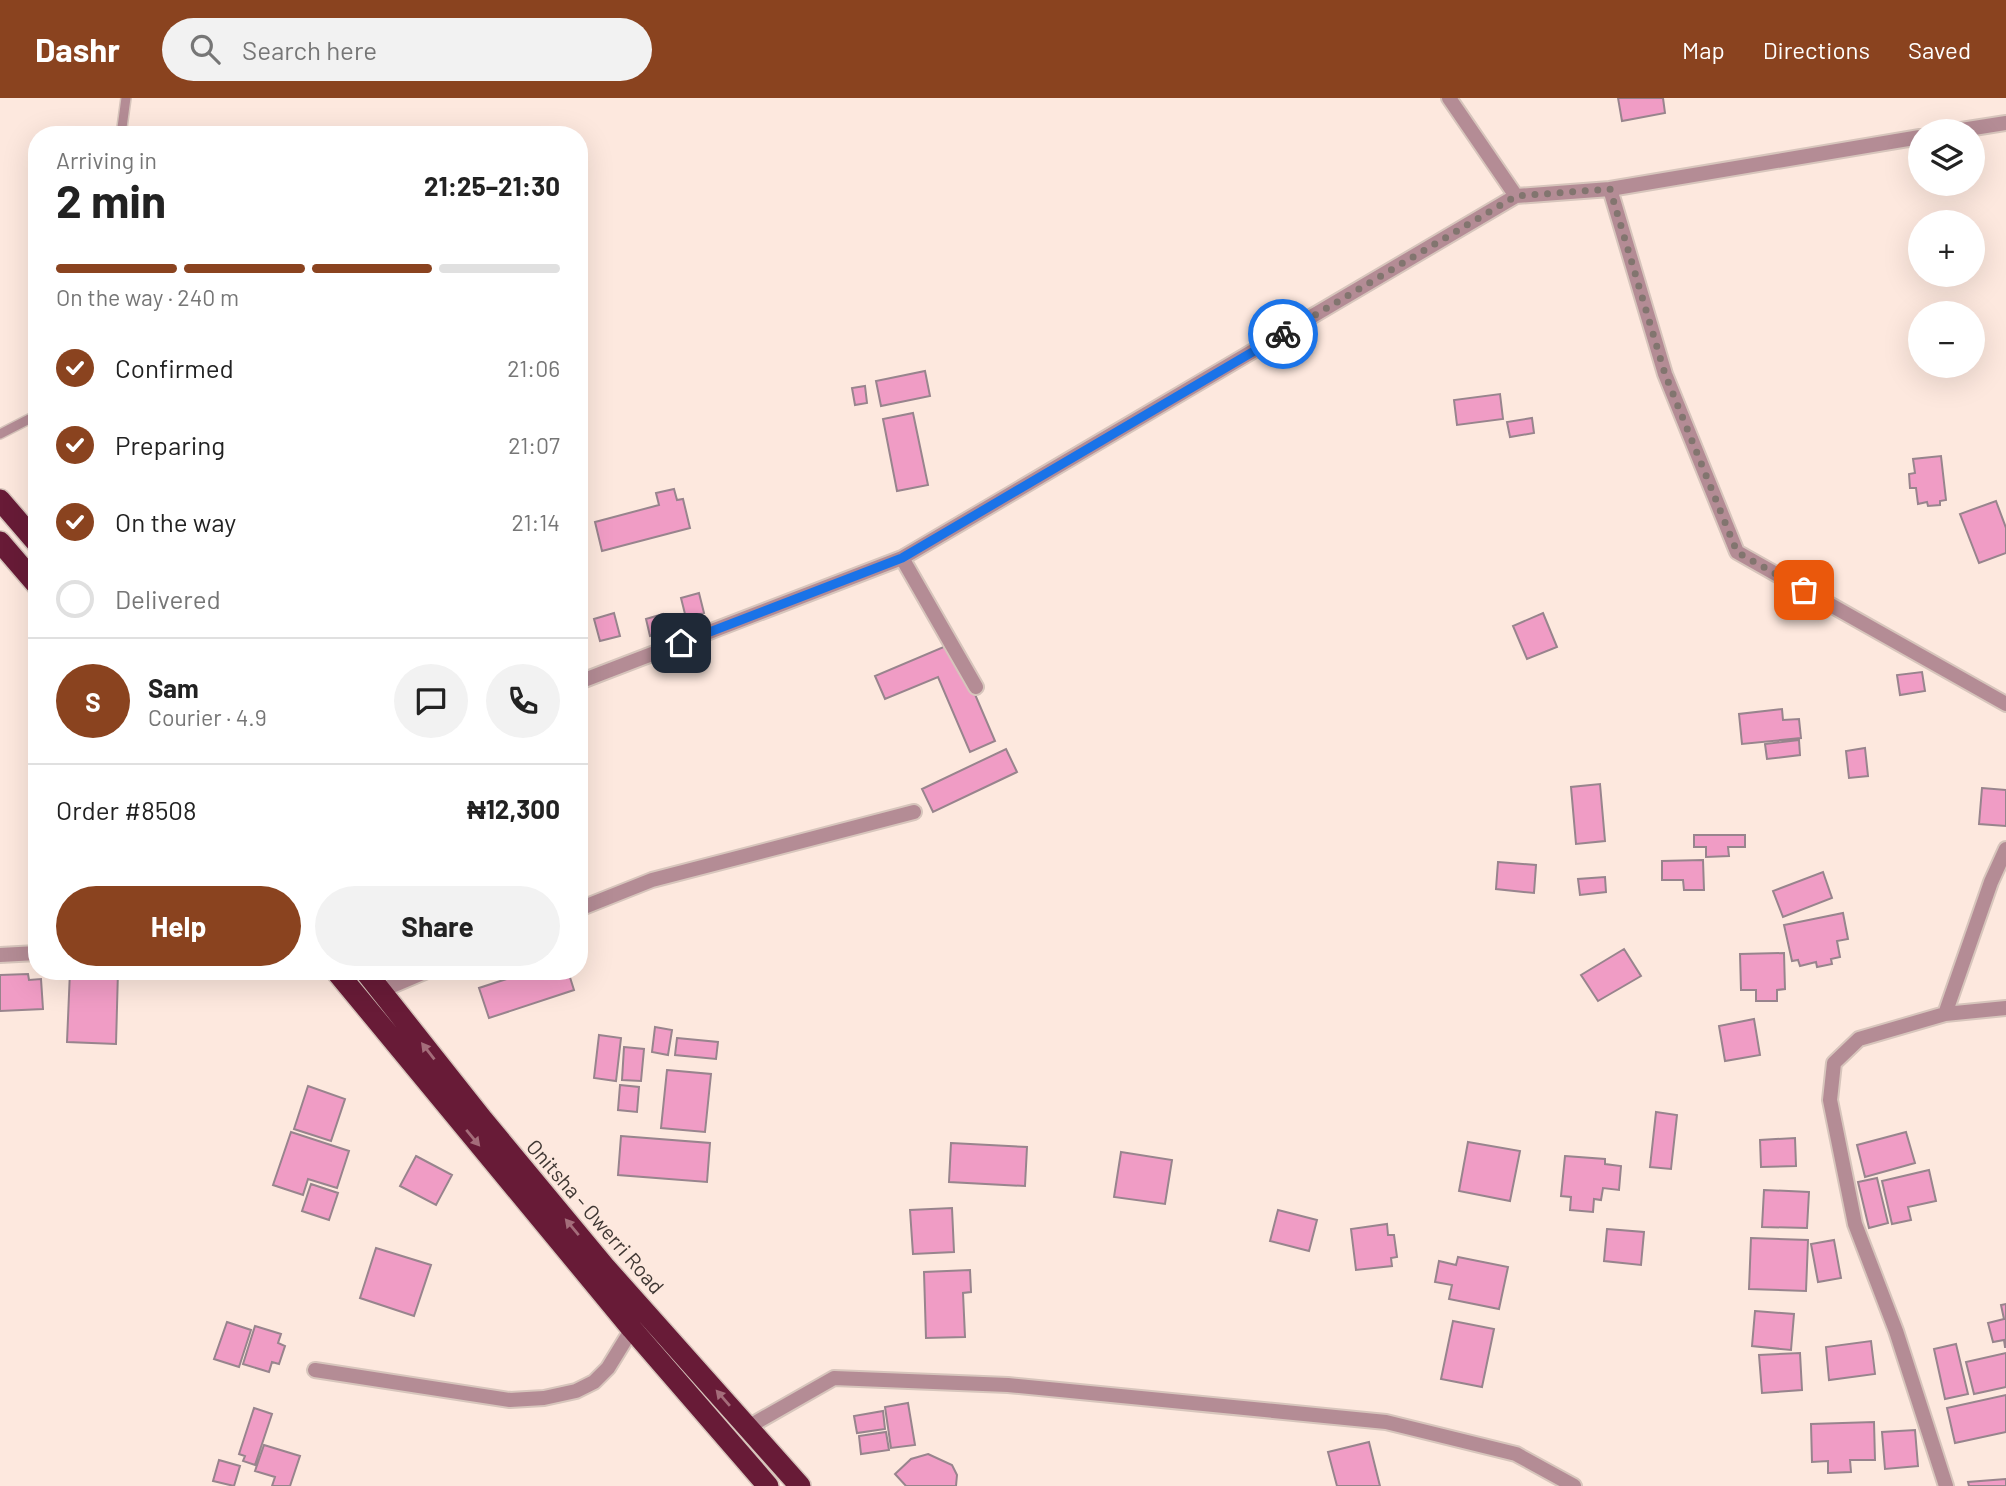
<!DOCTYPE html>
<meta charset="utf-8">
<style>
:root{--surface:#fff;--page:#f2f2f2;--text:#222;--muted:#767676;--line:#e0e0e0;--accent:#8a431f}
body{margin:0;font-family:Barlow,sans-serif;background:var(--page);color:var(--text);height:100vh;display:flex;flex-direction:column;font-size:26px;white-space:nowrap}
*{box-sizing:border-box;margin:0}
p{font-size:23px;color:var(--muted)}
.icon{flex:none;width:38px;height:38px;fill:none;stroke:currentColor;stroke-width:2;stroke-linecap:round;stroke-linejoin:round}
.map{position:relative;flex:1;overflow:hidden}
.side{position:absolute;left:28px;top:28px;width:560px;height:854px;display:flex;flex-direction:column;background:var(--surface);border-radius:28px;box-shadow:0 7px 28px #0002}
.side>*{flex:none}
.buttons{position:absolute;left:1908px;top:21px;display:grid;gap:14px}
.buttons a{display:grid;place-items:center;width:77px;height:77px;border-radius:50%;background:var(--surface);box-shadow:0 7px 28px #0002;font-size:35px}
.pin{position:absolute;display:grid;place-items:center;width:60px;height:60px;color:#fff;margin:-30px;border-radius:14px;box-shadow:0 4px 10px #0006}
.courier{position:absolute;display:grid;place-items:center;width:70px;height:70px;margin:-35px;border:5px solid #1a73e8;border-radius:50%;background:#fff;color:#222;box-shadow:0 2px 9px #0007}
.overview em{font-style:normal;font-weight:700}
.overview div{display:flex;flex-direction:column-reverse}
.overview{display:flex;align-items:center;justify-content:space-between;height:119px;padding:0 28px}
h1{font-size:46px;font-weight:700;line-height:52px}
.bar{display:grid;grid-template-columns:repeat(4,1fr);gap:10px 7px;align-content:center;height:84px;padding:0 28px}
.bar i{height:9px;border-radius:5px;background:var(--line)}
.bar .active{background:var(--accent)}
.bar p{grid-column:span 4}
.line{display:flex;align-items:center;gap:18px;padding:0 28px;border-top:2px solid var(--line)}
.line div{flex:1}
.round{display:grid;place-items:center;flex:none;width:74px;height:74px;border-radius:37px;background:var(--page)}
ol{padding:0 28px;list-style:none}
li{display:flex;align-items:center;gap:21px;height:77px}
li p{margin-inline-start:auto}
li .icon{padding:7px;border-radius:50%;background:var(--accent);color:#fff;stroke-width:4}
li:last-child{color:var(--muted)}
li i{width:38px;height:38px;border:4px solid var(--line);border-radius:50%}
.button{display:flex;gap:14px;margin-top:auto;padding:14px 28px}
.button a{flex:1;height:80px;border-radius:42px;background:var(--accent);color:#fff;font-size:28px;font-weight:700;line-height:80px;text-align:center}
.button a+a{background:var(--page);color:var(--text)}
header{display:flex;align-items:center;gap:42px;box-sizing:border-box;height:98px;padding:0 35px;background:var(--accent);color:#fff}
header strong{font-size:33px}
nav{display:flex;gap:38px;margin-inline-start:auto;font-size:24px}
.search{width:490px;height:63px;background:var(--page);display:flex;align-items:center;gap:18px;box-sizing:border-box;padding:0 24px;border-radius:38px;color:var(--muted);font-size:26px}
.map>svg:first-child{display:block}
</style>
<header>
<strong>Dashr</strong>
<div class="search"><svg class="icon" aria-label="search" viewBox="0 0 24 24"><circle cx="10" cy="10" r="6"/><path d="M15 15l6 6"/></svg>Search here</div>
<nav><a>Map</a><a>Directions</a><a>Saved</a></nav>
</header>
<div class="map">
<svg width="2006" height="1388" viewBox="0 0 2006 1388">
<rect width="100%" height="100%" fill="#fde8de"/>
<!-- building -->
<path fill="#f09cc5" stroke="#98848d" stroke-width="2" d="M 1618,0 L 1663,0 L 1665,15 L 1622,23 Z
M 925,273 L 930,298 L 881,308 L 876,283 Z
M 865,288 L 867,305 L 855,307 L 852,290 Z
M 1500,296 L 1503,321 L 1457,327 L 1454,302 Z
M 913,315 L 928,387 L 897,393 L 883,321 Z
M 1532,320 L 1534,335 L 1510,339 L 1507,324 Z
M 1941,358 L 1946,402 L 1940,403 L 1940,407 L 1928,408 L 1927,404 L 1918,406 L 1916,390 L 1910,390 L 1909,376 L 1915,375 L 1913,361 Z
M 674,391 L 677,402 L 683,401 L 690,430 L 602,453 L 595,424 L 659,407 L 656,395 Z
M 1996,403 L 2006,430 L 2006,455 L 1979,465 L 1960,416 Z
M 699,495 L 704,515 L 686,520 L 681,500 Z
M 614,515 L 620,538 L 600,543 L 594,521 Z
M 1543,515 L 1557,549 L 1527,561 L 1513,528 Z
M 663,516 L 668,533 L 650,538 L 646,521 Z
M 953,545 L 995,643 L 970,654 L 938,579 L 885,601 L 875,578 Z
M 1922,574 L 1925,593 L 1900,597 L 1897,577 Z
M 1782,611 L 1783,622 L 1799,621 L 1801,640 L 1742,646 L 1739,616 Z
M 1799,642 L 1800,657 L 1767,661 L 1765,646 Z
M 1865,650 L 1868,678 L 1849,680 L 1846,653 Z
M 1006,651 L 1017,674 L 933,714 L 922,691 Z
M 1600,686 L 1605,743 L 1576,746 L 1571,689 Z
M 1982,690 L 2006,692 L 2006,728 L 1979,726 Z
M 1694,737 L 1745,737 L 1745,749 L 1728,749 L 1729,758 L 1706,759 L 1706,749 L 1694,749 Z
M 1703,762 L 1704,792 L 1684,792 L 1683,782 L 1662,782 L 1662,763 Z
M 1498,764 L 1536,767 L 1534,795 L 1496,791 Z
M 1823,774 L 1832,800 L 1783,819 L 1773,793 Z
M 1605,779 L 1606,794 L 1580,797 L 1578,781 Z
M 1843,815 L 1848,841 L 1837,843 L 1840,859 L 1831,861 L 1832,866 L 1817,869 L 1816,864 L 1800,868 L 1798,862 L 1792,863 L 1784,827 Z
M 1624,851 L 1641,878 L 1598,903 L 1581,877 Z
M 1784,855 L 1785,891 L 1777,892 L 1777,903 L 1756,903 L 1756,892 L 1741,892 L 1740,856 Z
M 70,873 L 118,873 L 116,946 L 67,944 Z
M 531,873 L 568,873 L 574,892 L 489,920 L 479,890 Z
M 28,876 L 29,882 L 41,881 L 43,911 L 0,913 L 0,877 Z
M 1754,921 L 1760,957 L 1725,963 L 1719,928 Z
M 655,929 L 672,932 L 668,957 L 652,954 Z
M 599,937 L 621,940 L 616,983 L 594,980 Z
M 677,940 L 718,944 L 716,961 L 675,957 Z
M 624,949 L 644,951 L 641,983 L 622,982 Z
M 667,972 L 711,976 L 705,1034 L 661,1030 Z
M 620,987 L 639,989 L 637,1014 L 618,1012 Z
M 308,988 L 345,1001 L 331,1043 L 294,1031 Z
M 1656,1014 L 1677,1017 L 1671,1071 L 1650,1069 Z
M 291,1034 L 349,1053 L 337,1090 L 308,1081 L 303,1097 L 273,1087 Z
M 1906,1034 L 1915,1065 L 1865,1079 L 1857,1047 Z
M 621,1038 L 710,1045 L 707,1084 L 618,1077 Z
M 1795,1040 L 1796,1068 L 1761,1069 L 1760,1042 Z
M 1468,1044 L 1520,1053 L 1510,1103 L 1459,1093 Z
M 951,1045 L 1027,1049 L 1025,1088 L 949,1084 Z
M 1121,1054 L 1172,1062 L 1165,1106 L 1114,1099 Z
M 416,1058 L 452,1077 L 436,1107 L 400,1088 Z
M 1565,1058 L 1605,1061 L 1605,1066 L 1621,1068 L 1619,1092 L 1603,1090 L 1601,1102 L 1594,1101 L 1593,1114 L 1570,1112 L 1571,1099 L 1561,1098 Z
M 1929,1072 L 1936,1103 L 1908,1109 L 1911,1122 L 1892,1126 L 1882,1083 Z
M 1877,1080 L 1888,1125 L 1869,1130 L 1858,1084 Z
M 311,1086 L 338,1095 L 329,1122 L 302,1113 Z
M 1764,1092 L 1809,1094 L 1807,1130 L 1762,1129 Z
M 952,1110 L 954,1154 L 913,1156 L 910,1112 Z
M 1278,1112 L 1317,1122 L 1309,1153 L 1270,1143 Z
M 1387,1126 L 1388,1137 L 1394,1137 L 1397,1159 L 1391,1160 L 1392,1168 L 1356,1172 L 1351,1131 Z
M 1607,1131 L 1644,1134 L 1641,1167 L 1604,1163 Z
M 1751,1140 L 1808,1142 L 1806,1193 L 1749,1191 Z
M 1834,1142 L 1841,1180 L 1818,1184 L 1811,1146 Z
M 376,1150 L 431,1167 L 414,1218 L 360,1200 Z
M 1458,1159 L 1508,1169 L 1499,1211 L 1449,1201 L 1452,1187 L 1435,1184 L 1439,1163 L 1456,1167 Z
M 970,1172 L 971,1194 L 963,1195 L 965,1239 L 926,1240 L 924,1174 Z
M 2006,1206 L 2006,1249 L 2005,1249 L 2004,1242 L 1993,1244 L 1988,1225 L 2004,1221 L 2001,1207 Z
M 1755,1213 L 1794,1216 L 1791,1252 L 1752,1248 Z
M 1453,1223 L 1494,1231 L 1482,1289 L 1441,1281 Z
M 227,1224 L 251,1232 L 239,1269 L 214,1261 Z
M 255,1228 L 281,1236 L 278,1245 L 285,1248 L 279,1266 L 272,1264 L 269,1274 L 243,1266 Z
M 1871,1243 L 1875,1276 L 1829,1282 L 1826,1249 Z
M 1956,1246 L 1968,1296 L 1945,1301 L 1934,1251 Z
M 1800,1255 L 1802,1292 L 1762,1295 L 1759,1257 Z
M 2006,1255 L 2006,1289 L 1974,1296 L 1966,1264 Z
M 2006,1297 L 2006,1334 L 1955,1345 L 1947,1310 Z
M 908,1305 L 915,1347 L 891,1350 L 885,1309 Z
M 254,1310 L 272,1316 L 255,1367 L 243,1363 L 245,1358 L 239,1356 Z
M 883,1313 L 885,1331 L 857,1335 L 854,1318 Z
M 1874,1324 L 1875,1362 L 1850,1362 L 1851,1374 L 1828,1375 L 1828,1363 L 1812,1364 L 1811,1326 Z
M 1915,1332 L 1918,1368 L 1885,1371 L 1882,1334 Z
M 886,1334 L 889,1352 L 861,1356 L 859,1338 Z
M 1369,1344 L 1380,1388 L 1337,1388 L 1328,1354 Z
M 264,1347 L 300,1358 L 290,1388 L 272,1388 L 275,1379 L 255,1373 Z
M 928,1356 L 952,1367 L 957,1377 L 956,1388 L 906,1388 L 895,1376 L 911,1361 Z
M 219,1362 L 240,1368 L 234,1388 L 213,1383 Z
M 2006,1381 L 2006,1388 L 1969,1388 L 1968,1384 Z"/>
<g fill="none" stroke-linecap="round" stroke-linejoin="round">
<!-- lane casing -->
<g stroke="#d7c5bc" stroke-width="12">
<path id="lane" d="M 121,37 L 126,0
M 0,336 L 37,317"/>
</g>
<!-- street casing -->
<g stroke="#d7c5bc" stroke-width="18">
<path id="street" d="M 1449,0 L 1516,98
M 1955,33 L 2006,25
M 1610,91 L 1920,39
M 902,460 L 976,589
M 579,584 L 902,460 L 1516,98 L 1610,91 L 1665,276 L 1737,454 L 2006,606
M 579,811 L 652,782 L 914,714
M 0,857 L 37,855
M 380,893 L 427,873
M 1945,916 L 1991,784 L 2006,751
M 315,1272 L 510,1302 L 544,1300 L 576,1293 L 594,1284 L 608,1270 L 632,1231
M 748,1329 L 834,1280 L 1008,1287 L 1386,1324 L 1516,1356 L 1574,1388
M 1946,1388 L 1896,1233 L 1855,1126 L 1830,1002 L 1834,965 L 1859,941 L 1945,916 L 2006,910"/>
</g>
<!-- highway casing -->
<g stroke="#d7c5bc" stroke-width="24">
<path id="highway" d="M 0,402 L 37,445
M 0,444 L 37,487
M 336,873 L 632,1231 L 768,1388
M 365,873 L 483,1022 L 604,1168 L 800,1388"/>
</g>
<!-- lane -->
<use href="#lane" stroke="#b48c95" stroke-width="9"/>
<!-- street -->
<use href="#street" stroke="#b48c95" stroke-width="14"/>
<!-- highway -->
<use href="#highway" stroke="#681b37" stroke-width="21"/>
</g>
<!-- one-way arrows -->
<defs><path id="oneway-solid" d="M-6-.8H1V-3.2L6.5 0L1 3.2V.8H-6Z" transform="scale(1.75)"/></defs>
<g fill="#a46d7a">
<use href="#oneway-solid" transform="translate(428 953) rotate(-128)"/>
<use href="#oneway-solid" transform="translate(473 1040) rotate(50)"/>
<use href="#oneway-solid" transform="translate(572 1129) rotate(-130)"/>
<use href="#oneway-solid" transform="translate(723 1300) rotate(-131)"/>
</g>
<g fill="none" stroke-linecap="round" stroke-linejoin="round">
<!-- done -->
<path stroke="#82756f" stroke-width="7" stroke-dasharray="0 12.6" d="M 1283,236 L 1516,98 L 1610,91 L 1665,276 L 1737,454 L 1804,492"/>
<!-- route -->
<path stroke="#1a73e8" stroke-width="9" d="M 681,545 L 902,460 L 1283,236"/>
</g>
<g text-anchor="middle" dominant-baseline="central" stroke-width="5" stroke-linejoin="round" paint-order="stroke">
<!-- street labels -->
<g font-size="21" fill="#3f3733" stroke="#fde8de">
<text transform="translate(596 1118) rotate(49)">Onitsha - Owerri Road</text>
</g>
</g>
</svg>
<div class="buttons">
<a><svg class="icon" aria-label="layers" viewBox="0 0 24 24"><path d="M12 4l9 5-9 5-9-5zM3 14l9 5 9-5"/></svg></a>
<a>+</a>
<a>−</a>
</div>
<div class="pin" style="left:1804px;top:492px;background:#ea580c"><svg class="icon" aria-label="bag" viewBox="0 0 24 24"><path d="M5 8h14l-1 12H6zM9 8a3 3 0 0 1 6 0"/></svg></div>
<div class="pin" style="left:681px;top:545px;background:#1f2937"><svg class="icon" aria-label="home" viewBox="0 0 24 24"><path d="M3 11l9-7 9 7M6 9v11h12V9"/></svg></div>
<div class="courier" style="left:1283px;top:236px"><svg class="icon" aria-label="bike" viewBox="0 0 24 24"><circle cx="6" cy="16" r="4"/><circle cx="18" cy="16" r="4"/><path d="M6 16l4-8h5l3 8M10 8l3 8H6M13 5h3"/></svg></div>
<section class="side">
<div class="overview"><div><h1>2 min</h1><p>Arriving in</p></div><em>21:25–21:30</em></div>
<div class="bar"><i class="active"></i><i class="active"></i><i class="active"></i><i></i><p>On the way · 240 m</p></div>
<ol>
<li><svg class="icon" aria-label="check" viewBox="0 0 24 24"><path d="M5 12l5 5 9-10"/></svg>Confirmed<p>21:06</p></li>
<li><svg class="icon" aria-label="check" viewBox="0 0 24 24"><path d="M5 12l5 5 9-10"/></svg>Preparing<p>21:07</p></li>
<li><svg class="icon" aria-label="check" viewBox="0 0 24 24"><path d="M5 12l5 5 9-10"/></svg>On the way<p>21:14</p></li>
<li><i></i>Delivered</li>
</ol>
<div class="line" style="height:126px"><b class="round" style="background:var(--accent);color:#fff">S</b><div><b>Sam</b><p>Courier · 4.9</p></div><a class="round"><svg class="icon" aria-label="chat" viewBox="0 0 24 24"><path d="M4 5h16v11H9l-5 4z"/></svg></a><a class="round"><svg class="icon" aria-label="phone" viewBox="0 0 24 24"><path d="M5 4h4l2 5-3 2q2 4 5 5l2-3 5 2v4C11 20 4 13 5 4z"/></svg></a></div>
<div class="line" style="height:91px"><div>Order #8508</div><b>₦12,300</b></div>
<div class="button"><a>Help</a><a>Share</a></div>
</section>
</div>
